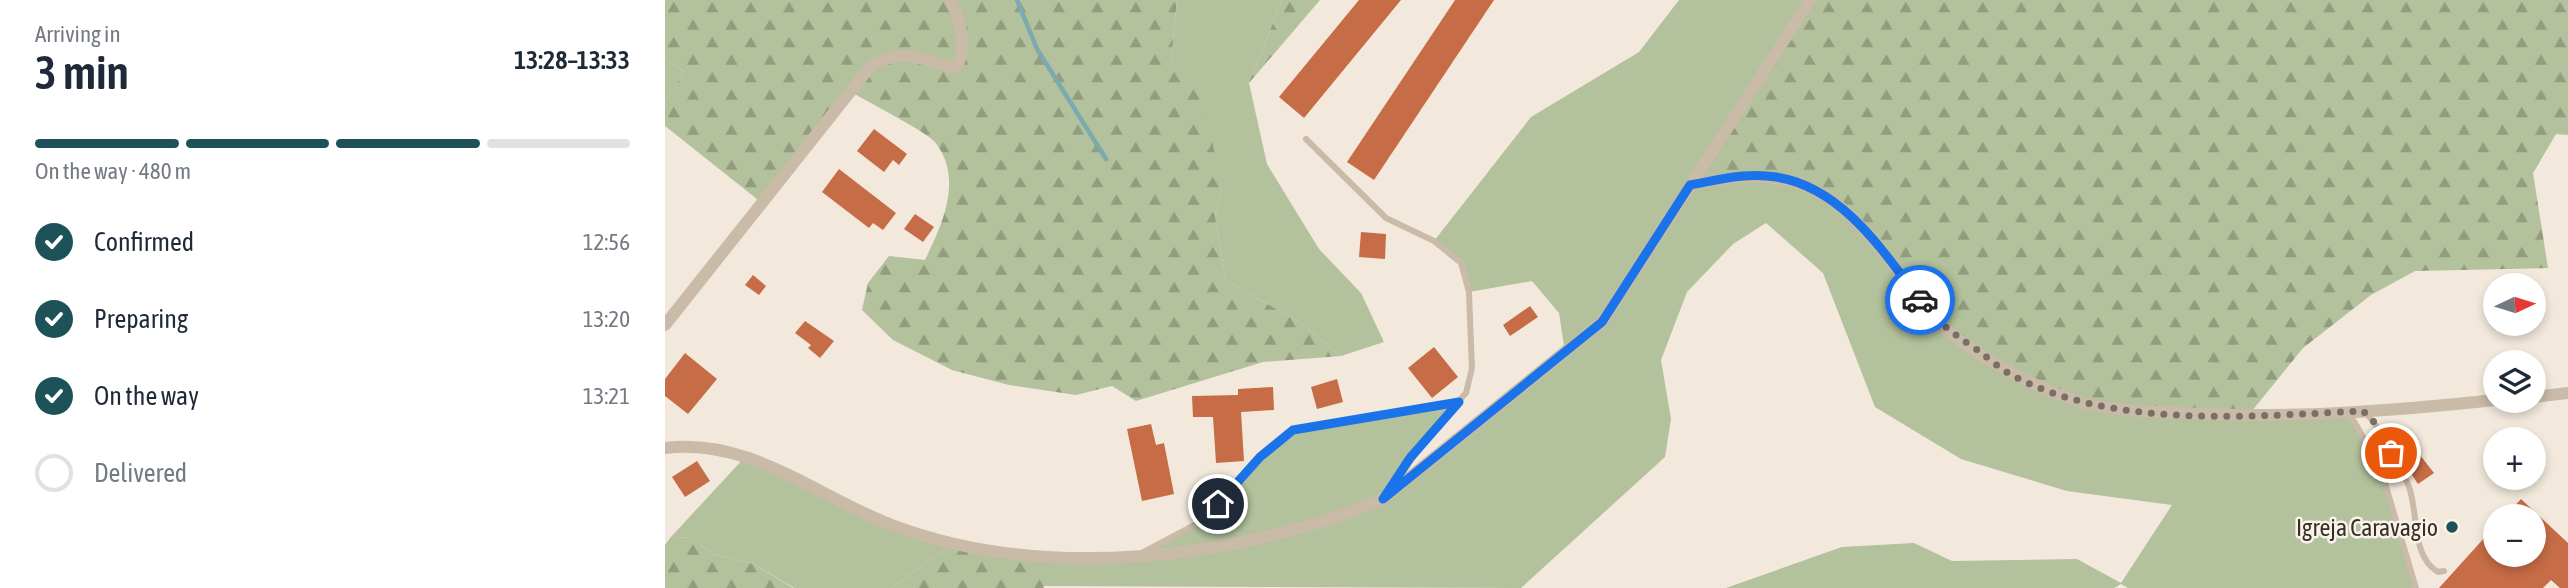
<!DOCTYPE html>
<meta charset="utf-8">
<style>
:root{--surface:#fff;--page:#f2f2f3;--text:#1f2937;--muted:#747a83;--line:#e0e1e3;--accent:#1e5259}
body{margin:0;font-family:"Asap Condensed",sans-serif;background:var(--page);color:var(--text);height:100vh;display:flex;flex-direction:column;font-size:26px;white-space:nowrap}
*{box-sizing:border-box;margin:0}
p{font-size:23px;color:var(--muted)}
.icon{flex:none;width:38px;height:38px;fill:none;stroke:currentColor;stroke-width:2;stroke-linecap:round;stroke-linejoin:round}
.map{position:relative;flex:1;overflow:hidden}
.panel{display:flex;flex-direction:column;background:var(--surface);width:665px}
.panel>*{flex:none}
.needle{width:46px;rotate:86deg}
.tools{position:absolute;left:1818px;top:273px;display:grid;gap:14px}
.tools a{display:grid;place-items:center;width:63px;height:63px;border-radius:50%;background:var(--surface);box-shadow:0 4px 10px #0003;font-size:35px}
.pin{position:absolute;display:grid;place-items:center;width:60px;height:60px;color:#fff;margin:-30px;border:4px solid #fff;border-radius:50%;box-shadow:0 2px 7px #0007}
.courier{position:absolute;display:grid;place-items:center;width:70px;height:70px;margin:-35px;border:5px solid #1a73e8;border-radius:50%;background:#fff;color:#222;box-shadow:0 2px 9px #0007}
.head em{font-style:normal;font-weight:600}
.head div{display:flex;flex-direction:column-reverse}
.head{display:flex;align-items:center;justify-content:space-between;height:119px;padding:0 35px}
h1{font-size:46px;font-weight:600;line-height:52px}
.bar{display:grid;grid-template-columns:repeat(4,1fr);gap:10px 7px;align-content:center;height:84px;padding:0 35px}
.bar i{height:9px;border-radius:5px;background:var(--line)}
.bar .on{background:var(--accent)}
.bar p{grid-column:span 4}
ol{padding:0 35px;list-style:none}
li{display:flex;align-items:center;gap:21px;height:77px}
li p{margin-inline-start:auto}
li .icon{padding:7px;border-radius:50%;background:var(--accent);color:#fff;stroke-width:4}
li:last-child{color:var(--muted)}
li i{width:38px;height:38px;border:4px solid var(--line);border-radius:50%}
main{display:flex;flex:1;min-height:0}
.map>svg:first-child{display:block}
</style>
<main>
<section class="panel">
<div class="head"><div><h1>3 min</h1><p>Arriving in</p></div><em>13:28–13:33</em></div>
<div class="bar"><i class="on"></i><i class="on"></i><i class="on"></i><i></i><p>On the way · 480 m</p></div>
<ol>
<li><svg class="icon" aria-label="check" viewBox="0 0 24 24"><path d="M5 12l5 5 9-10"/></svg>Confirmed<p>12:56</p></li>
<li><svg class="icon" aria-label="check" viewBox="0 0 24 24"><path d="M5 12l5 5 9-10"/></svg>Preparing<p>13:20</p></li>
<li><svg class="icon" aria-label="check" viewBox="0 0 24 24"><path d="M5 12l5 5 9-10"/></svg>On the way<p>13:21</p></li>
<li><i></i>Delivered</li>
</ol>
</section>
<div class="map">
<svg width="1903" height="588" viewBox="0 0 1903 588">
<defs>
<pattern id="forest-firs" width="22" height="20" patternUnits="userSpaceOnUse" patternTransform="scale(1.75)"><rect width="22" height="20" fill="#b3c19c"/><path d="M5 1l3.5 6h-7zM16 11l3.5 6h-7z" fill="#929d7f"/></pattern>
</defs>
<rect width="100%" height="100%" fill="#f2e9dc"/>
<!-- green -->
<path fill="#b3c19c" d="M 512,0 L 617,0 L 584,83 L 602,164 L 654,249 L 696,293 L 719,342 L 676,356 L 633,321 L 561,281 L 550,216 L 557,189 L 506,62 Z
M 1014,0 L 1145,0 L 1071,176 L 1148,187 L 1476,411 L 1683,411 L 1715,466 L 1751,588 L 1463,588 L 1456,584 L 1449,588 L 1061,588 L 1177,547 L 1249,543 L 1287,561 L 1412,559 L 1456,583 L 1507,505 L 1402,491 L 1296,459 L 1210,407 L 1158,273 L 1101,223 L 1068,244 L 1022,292 L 996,360 L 1006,419 L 1000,457 L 856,588 L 377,586 L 369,556 L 469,557 L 539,520 L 595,457 L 628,430 L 794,402 L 720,496 L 900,352 L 894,313 L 867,281 L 804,292 L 796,263 L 769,241 L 866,117 L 974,52 Z
M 0,57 L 19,72 L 0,102 Z
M 80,457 L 286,545 L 226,588 L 129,588 L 89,564 L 48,554 L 25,537 L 5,538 Z"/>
<!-- forest -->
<path fill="url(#forest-firs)" d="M 0,0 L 512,0 L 506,62 L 535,81 L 557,189 L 550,216 L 561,281 L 633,321 L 676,356 L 598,362 L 471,401 L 447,386 L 411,395 L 344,385 L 287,370 L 228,340 L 197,310 L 203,283 L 224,256 L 260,260 C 277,225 299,179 270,142 C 262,132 201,101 186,92 L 97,203 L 0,126 L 0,102 L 19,72 L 0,57 Z
M 617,0 L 655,0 L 584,83 Z
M 1145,0 L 1903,0 L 1903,135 L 1891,134 L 1868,173 L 1883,268 L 1750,271 L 1706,295 L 1638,348 L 1582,417 L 1419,403 L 1346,374 L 1272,321 L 1187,217 L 1111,177 L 1025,185 Z
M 25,537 L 48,554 L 89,564 L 128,588 L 0,588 L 0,545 L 5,538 Z
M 286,545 L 369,556 L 379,588 L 226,588 Z"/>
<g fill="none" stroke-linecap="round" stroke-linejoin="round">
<!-- stream -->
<path stroke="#7baaaf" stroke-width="4.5" d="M 352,0 L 372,49 L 441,159"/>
</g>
<!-- building -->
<path fill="#c66c46" d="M 694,0 L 736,0 L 639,118 L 614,97 Z
M 790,0 L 829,0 L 709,180 L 682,162 Z
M 209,129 L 242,154 L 234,165 L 228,160 L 219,172 L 192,151 Z
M 174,169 L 231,213 L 218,230 L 208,223 L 204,228 L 157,192 Z
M 250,214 L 269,227 L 258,242 L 239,229 Z
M 696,232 L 721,234 L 720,259 L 694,257 Z
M 88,275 L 101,286 L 94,295 L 80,285 Z
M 865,306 L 873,317 L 845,336 L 838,325 Z
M 140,321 L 169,341 L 155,358 L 143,348 L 146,345 L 130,333 Z
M 769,347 L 793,377 L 767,398 L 743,368 Z
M 20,353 L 52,379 L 23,414 L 0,396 L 0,379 Z
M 672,379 L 678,402 L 652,409 L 646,387 Z
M 608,387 L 609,410 L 576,412 L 579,461 L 551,463 L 548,417 L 528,417 L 527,396 L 573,395 L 573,389 Z
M 486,424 L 491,445 L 499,443 L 509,494 L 477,501 L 462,429 Z
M 1755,455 L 1769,473 L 1753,484 L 1741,466 Z
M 32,461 L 45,481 L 20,497 L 7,477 Z
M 1856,499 L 1903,543 L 1903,588 L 1895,588 L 1886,580 L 1878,588 L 1774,588 L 1830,526 L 1830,555 L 1869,555 L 1869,516 L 1840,516 Z"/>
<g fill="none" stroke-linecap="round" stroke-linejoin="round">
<!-- service -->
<path stroke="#cabaa8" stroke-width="6" d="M 641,139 L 721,218 L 769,241 L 796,263 L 804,292 L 807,368 L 801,393 L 771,426 L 725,489
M 1683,411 L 1715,466 L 1751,588
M 1700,412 C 1718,432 1734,462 1744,487 C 1754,515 1746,556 1773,572 L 1779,571
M 477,553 L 539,520 L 595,457 L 628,430 L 794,402"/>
<!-- minor -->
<path stroke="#cabaa8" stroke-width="12" d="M 1025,185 C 1129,164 1165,183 1229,266 C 1243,284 1255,305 1271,320 C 1305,354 1373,390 1418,403 C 1450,411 1486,412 1518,413 C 1622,419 1727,411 1830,400
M 0,325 L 204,68 C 236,46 253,58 287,68 L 292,66 C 302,46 296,19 285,0
M 1869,397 L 1903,393
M 0,448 C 85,437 152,497 227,525 C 378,582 571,560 718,499 L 937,322 L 1145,0"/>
</g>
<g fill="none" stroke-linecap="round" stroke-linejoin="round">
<!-- done -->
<path stroke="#786f67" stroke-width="7" stroke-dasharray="0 12.6" d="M 1255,300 C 1271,321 1289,334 1311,349 C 1322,357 1333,367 1345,374 C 1446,430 1588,416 1698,411 L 1711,424 L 1726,453"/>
<!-- route -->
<path stroke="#1a73e8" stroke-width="9" d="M 553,504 L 595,457 L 628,430 L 794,402 L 745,458 L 718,499 L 937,322 L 1025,185 C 1053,180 1082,172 1111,177 C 1177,187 1218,251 1255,300"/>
</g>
<!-- markers -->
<circle fill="#1e5259" stroke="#faf3e9" stroke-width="2.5" cx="1787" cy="527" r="7"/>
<g text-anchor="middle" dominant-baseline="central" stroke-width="5" stroke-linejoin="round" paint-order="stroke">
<!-- poi labels -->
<g font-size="24" fill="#372e28" stroke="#faf3e9" text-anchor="end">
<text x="1773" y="527">Igreja Caravagio</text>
</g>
</g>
</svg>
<div class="tools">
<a><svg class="needle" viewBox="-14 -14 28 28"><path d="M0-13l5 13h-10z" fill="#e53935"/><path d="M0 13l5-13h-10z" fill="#747a83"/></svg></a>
<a><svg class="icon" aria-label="layers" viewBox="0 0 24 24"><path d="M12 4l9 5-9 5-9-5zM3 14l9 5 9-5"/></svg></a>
<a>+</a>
<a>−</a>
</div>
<div class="pin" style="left:1726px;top:453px;background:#ea580c"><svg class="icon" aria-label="bag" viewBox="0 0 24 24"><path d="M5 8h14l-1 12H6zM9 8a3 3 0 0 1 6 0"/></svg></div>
<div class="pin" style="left:553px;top:504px;background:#1f2937"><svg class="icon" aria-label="home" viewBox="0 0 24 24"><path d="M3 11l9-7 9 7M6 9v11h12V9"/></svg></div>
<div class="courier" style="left:1255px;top:300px"><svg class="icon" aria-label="car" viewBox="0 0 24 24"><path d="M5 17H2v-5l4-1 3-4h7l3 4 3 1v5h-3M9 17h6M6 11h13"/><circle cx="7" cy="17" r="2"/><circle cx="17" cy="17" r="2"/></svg></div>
</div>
</main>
